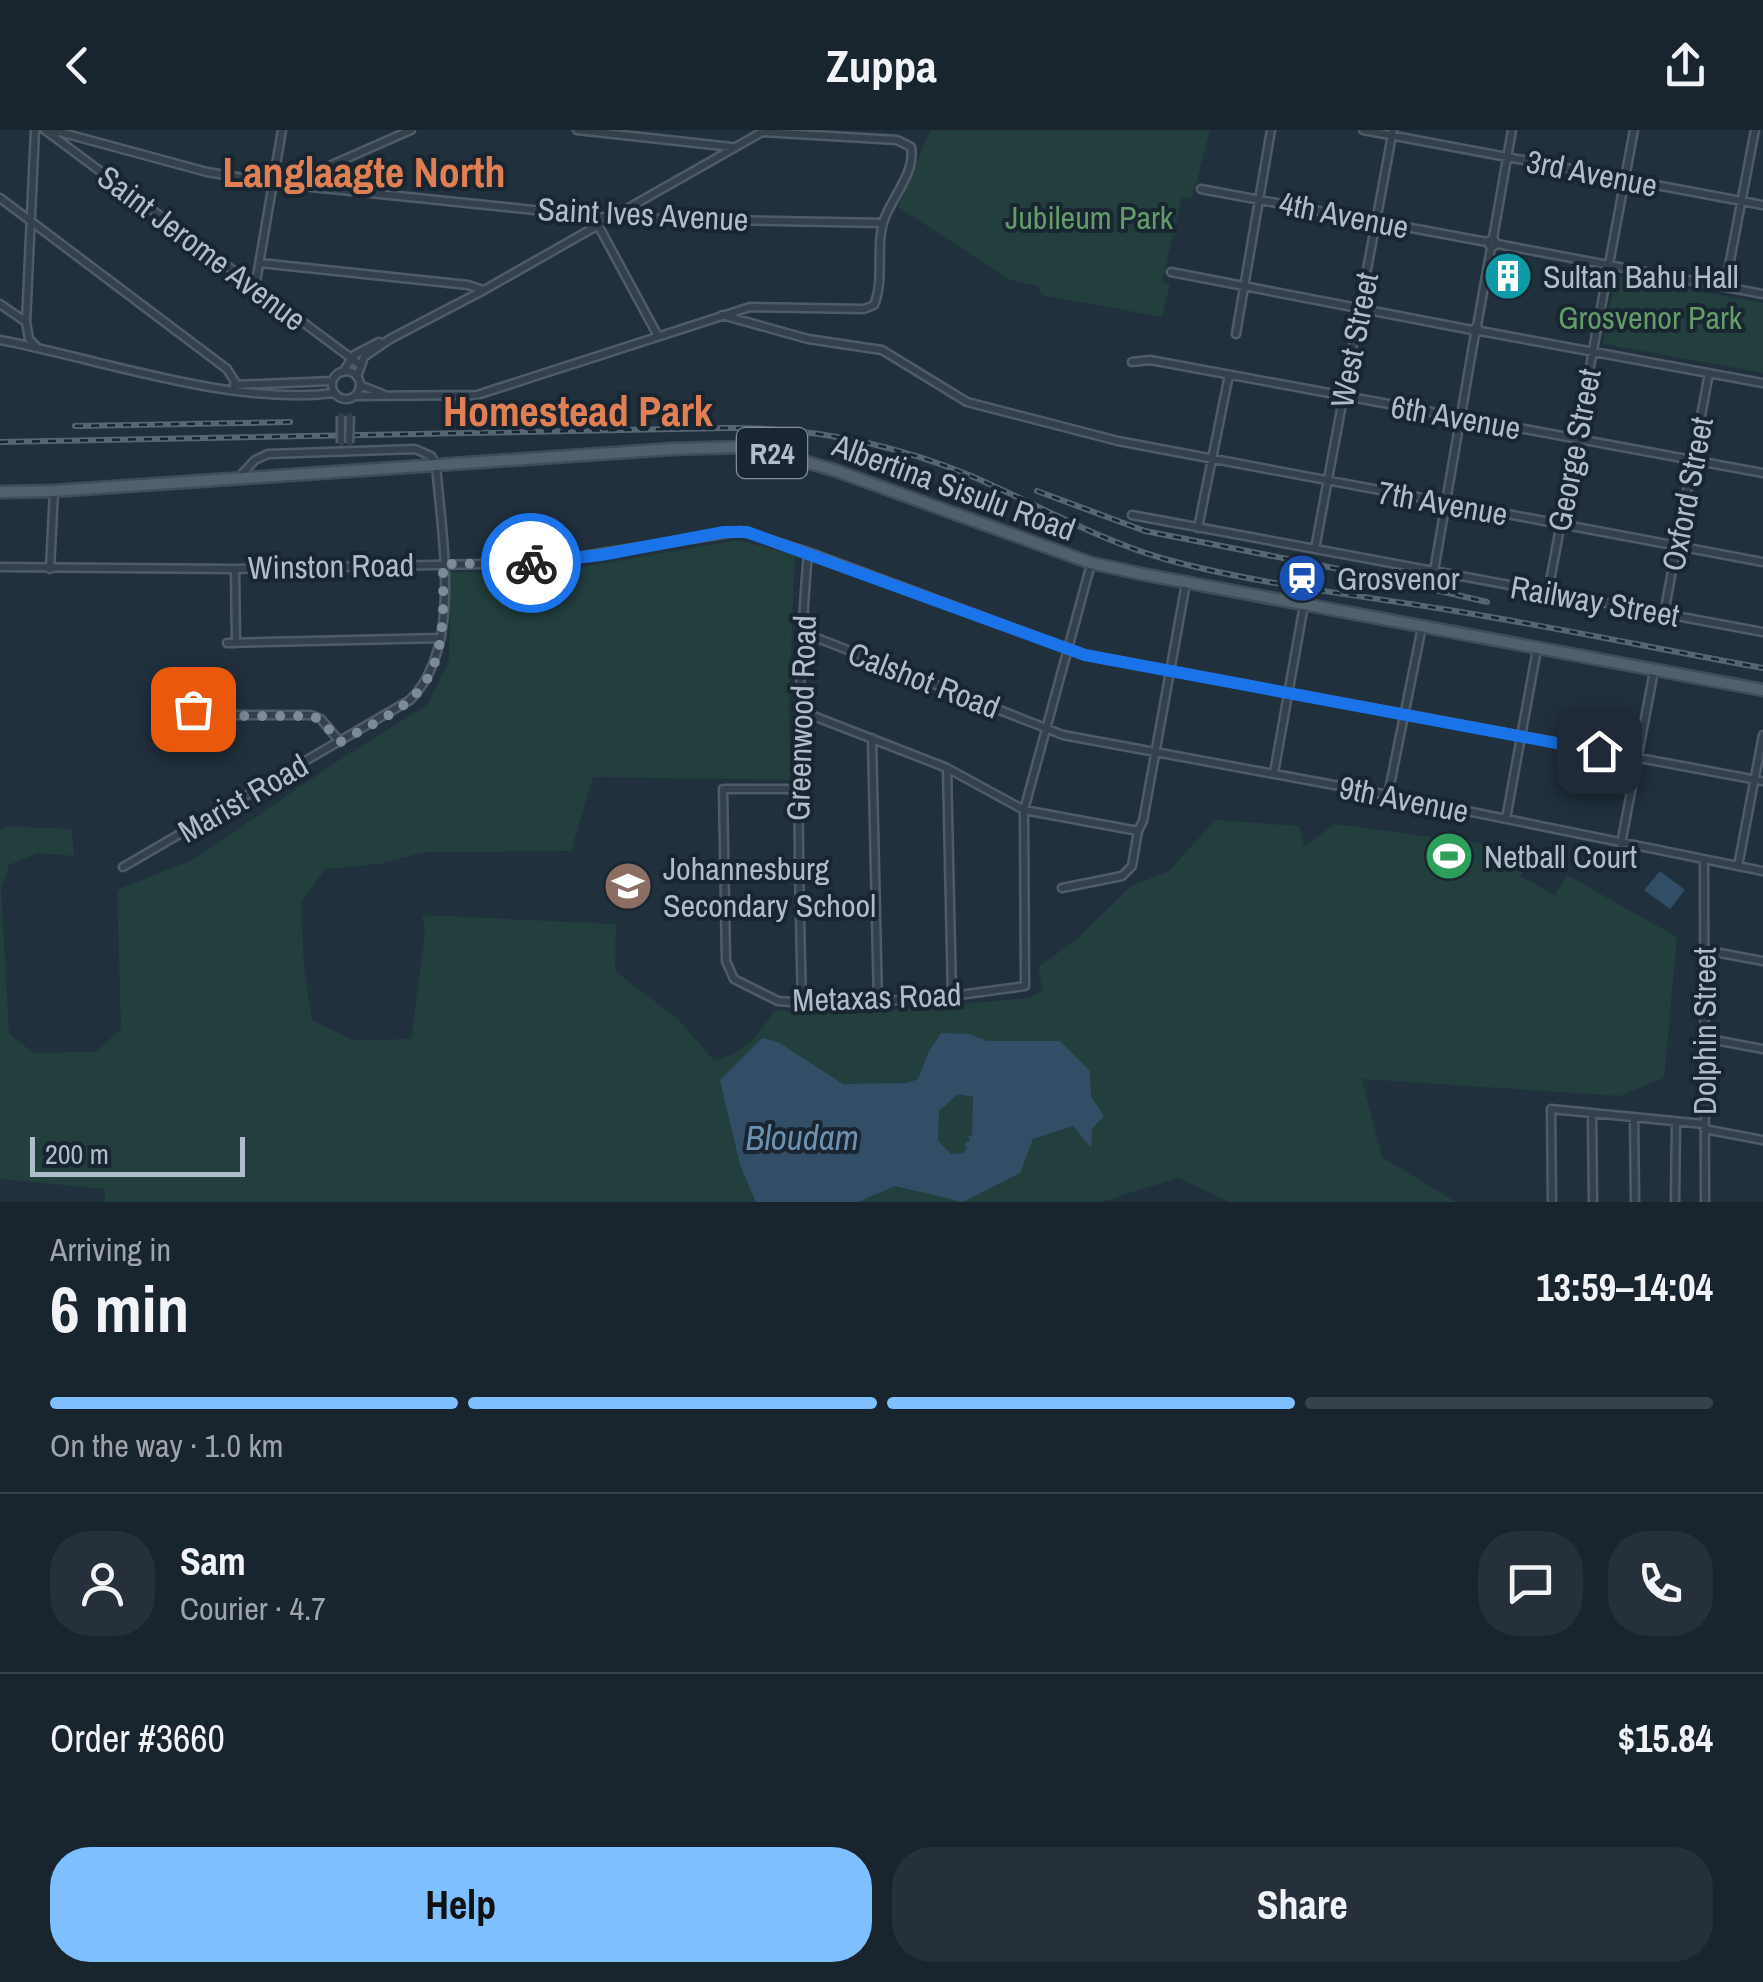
<!DOCTYPE html>
<meta charset="utf-8">
<style>
:root{--surface:#18242e;--page:#25303a;--text:#f1f3f6;--muted:#9fa4aa;--line:#36414a;--accent:#7dbfff}
body{margin:0;font-family:"Archivo Narrow",sans-serif;background:var(--page);color:var(--text);height:100vh;display:flex;flex-direction:column;font-size:38px;white-space:nowrap}
*{box-sizing:border-box;margin:0}
p{font-size:32px;color:var(--muted)}
.icon{flex:none;width:55px;height:55px;fill:none;stroke:currentColor;stroke-width:2;stroke-linecap:round;stroke-linejoin:round}
.map{position:relative;height:1072px;overflow:hidden}
.sheet{display:flex;flex-direction:column;background:var(--surface);flex:1}
.sheet>*{flex:none}
.scale{position:absolute;left:30px;bottom:25px;width:215px;box-sizing:border-box;padding-left:10px;border:5px solid #afbcc9;border-top:0;font-size:28px;line-height:35px;white-space:nowrap;color:#afbcc9;-webkit-text-stroke:8px #192631;paint-order:stroke}
.pin{position:absolute;display:grid;place-items:center;width:85px;height:85px;color:#fff;margin:-42px;border-radius:20px;box-shadow:0 5px 15px #0006}
.courier{position:absolute;display:grid;place-items:center;width:100px;height:100px;margin:-50px;border:8px solid #1a73e8;border-radius:50%;background:#fff;color:#222;box-shadow:0 2px 12px #0007}
.head em{font-style:normal;font-weight:800}
.head div{display:flex;flex-direction:column-reverse}
.head{display:flex;align-items:center;justify-content:space-between;height:170px;padding:0 50px}
h1{font-size:65px;font-weight:800;line-height:75px}
.bar{display:grid;grid-template-columns:repeat(4,1fr);gap:15px 10px;align-content:center;height:120px;padding:0 50px}
.bar i{height:12px;border-radius:8px;background:var(--line)}
.bar .selected{background:var(--accent)}
.bar p{grid-column:span 4}
.line{display:flex;align-items:center;gap:25px;padding:0 50px;border-top:2px solid var(--line)}
.line div{flex:1}
.round{display:grid;place-items:center;flex:none;width:105px;height:105px;border-radius:40px;background:var(--page)}
.cta{display:flex;gap:20px;margin-top:auto;padding:20px 50px}
.cta a{flex:1;height:115px;border-radius:40px;background:var(--accent);color:#111;font-size:40px;font-weight:800;line-height:115px;text-align:center}
.cta a+a{background:var(--page);color:var(--text)}
header{display:flex;justify-content:space-between;align-items:center;height:130px;padding:0 50px;background:var(--surface);font-size:45px;font-weight:800}
.map>svg:first-child{display:block}
</style>
<header><svg class="icon" aria-label="back" viewBox="0 0 24 24"><path d="M15 5l-7 7 7 7"/></svg>Zuppa<svg class="icon" aria-label="share" viewBox="0 0 24 24"><path d="M12 15V3M7 8l5-5 5 5M5 13v7h14v-7"/></svg></header>
<div class="map">
<svg width="1763" height="1072" viewBox="0 0 1763 1072">
<rect width="100%" height="100%" fill="#20303d"/>
<!-- green -->
<path fill="#223e3d" d="M 930,0 L 1210,0 L 1192,69 L 1182,67 L 1162,152 L 1170,155 L 1162,187 L 1041,165 L 1038,156 L 1010,150 L 898,77 Z
M 1615,146 L 1763,173 L 1763,243 L 1603,214 Z
M 738,410 L 795,425 L 789,571 L 790,650 L 593,647 L 571,721 L 425,722 L 379,734 L 325,739 L 301,773 L 304,837 L 312,890 L 353,910 L 411,909 L 425,803 L 422,785 L 616,794 L 615,841 L 678,889 L 714,930 C 741,926 761,903 774,880 L 850,884 L 1029,868 L 1043,860 L 1038,837 L 1077,809 L 1131,756 L 1169,741 L 1215,690 L 1299,696 L 1304,716 L 1335,694 L 1536,721 L 1520,746 L 1555,765 L 1567,745 L 1677,807 L 1664,948 L 1620,966 L 1362,949 L 1382,1027 L 1456,1072 L 1230,1072 L 1178,1048 L 1101,1072 L 105,1072 L 105,1059 L 0,1049 L 0,700 L 5,696 L 72,699 L 74,726 L 38,723 L 9,735 L 1,758 L 9,904 L 34,923 L 95,922 L 121,899 L 117,760 L 194,729 L 342,628 L 427,575 L 449,531 L 451,442 L 547,443 Z"/>
<!-- water -->
<path fill="#314e66" fill-rule="evenodd" d="M 1660,741 L 1685,760 L 1670,779 L 1644,760 Z
M 941,903 L 969,904 L 987,911 L 1060,911 L 1090,941 L 1091,966 L 1104,986 L 1092,999 L 1091,1018 L 1073,996 L 1033,1009 L 1020,1043 L 963,1072 L 895,1056 L 858,1072 L 756,1072 L 740,1035 L 720,950 L 762,908 L 778,912 L 843,954 L 907,953 L 918,949 L 929,921 ZM 958,964 L 973,967 L 972,1006 L 968,1006 L 970,1010 L 965,1014 L 967,1018 L 963,1023 L 951,1024 L 938,1011 L 939,981 Z"/>
<g fill="none" stroke-linecap="round" stroke-linejoin="round">
<!-- minor casing -->
<g stroke="#4f5c67" stroke-width="11">
<path id="minor" d="M 35,0 L 26,192 L 29,209 L 36,216
M 45,0 L 359,234
M 52,0 L 207,42 L 273,53 L 611,88 L 883,93
M 577,0 L 732,17
M 1363,0 L 1763,75
M 288,54 L 411,0
M 1201,59 L 1487,112
M 0,68 L 227,239 L 237,255
M 598,95 L 658,206
M 1493,108 L 1512,0
M 1497,114 L 1491,118 L 1487,112 L 1493,108 L 1497,114 L 1763,164
M 260,133 L 468,155 L 483,160
M 1171,142 L 1472,200
M 1725,157 L 1755,0
M 255,158 L 282,0
M 0,174 L 26,192
M 722,185 L 808,209 L 882,220 L 967,272 L 1118,311 L 1763,432
M 1477,196 L 1491,118
M 1480,201 L 1477,196 L 1472,200 L 1475,204 L 1480,201 L 1763,253
M 1236,204 L 1271,0
M 0,210 C 103,230 231,276 334,263
M 1132,232 L 1150,230 L 1763,343
M332 255a14 14 0 1 1 28 0a14 14 0 1 1-28 0Z
M 343,242 L 354,225 L 379,212
M 357,247 L 364,227 L 390,209 L 484,160 L 764,1
M 234,255 L 332,251
M 360,255 L 383,264
M 356,266 L 477,265 L 750,177 L 864,179 L 874,175 C 885,148 875,116 884,90 C 892,67 916,42 911,17 L 897,10 L 762,2
M 1132,385 L 1763,502
M 1198,398 L 1229,245
M 1315,419 L 1393,0
M 0,437 L 235,439 L 539,433 L 741,401 L 808,422 L 1085,525 L 1763,651
M 50,439 L 54,361
M 235,439 L 236,513
M 1434,441 L 1475,204
M 1548,462 L 1634,0
M 1664,484 L 1709,243
M 802,502 L 1063,605 L 1388,665 L 1763,741
M 227,513 L 441,508
M 798,580 L 947,638 L 1024,680 L 1138,701 L 1143,691 L 1186,453
M 218,585 L 205,595 L 196,594 L 191,588 L 193,579 L 200,575 L 218,585 L 311,585 L 321,589 L 340,612
M 872,608 L 878,873
M 947,639 L 952,866
M 1274,643 L 1304,475
M 796,659 L 723,659 L 726,831 L 734,849 L 778,871 L 834,875 L 952,866 L 1025,856 L 1024,680 L 1091,434
M 1388,665 L 1422,497
M 1506,689 L 1537,519
M 1621,714 L 1654,541
M 1704,730 L 1705,1072
M 1738,736 L 1763,605
M 123,737 L 410,570 C 464,517 441,403 436,334 L 431,326 L 415,319 L 268,324 L 255,330 L 239,347
M 1062,758 L 1122,746 L 1132,736 L 1138,701
M 1704,820 L 1763,831
M 802,873 C 798,720 795,575 808,422
M 1704,908 L 1763,919
M 1592,983 L 1593,1072
M 1634,987 L 1635,1072
M 1704,999 L 1763,1010
M 1552,1072 L 1551,979 L 1704,994
M 1675,1072 L 1676,991"/>
</g>
<!-- primary casing -->
<g stroke="#404d59" stroke-width="15">
<path id="primary" d="M 0,362 L 54,361 L 672,319 L 742,317 L 788,327 L 834,340 L 1091,433 L 1142,444 L 1763,560"/>
</g>
<!-- minor -->
<use href="#minor" stroke="#34414d" stroke-width="6"/>
<!-- primary -->
<use href="#primary" stroke="#51606d" stroke-width="10"/>
<!-- rail casing -->
<g stroke="#556674" stroke-width="6">
<path id="rail" d="M 75,296 L 290,292
M 0,312 L 725,298 C 810,297 891,313 969,345 C 1037,374 1101,412 1172,431 C 1263,455 1357,465 1449,480 C 1554,497 1658,519 1763,538
M 1037,361 L 1145,401 L 1375,446 L 1487,472"/>
</g>
<!-- rail -->
<use href="#rail" stroke="#192631" stroke-width="2.5" stroke-dasharray="8" stroke-linecap="butt"/>
<!-- minor-bridge casing -->
<g stroke="#4f5c67" stroke-width="11" stroke-linecap="butt">
<path id="minor-bridge" d="M 341,313 L 341,286
M 349,313 L 350,286"/>
</g>
<!-- minor-bridge -->
<use href="#minor-bridge" stroke="#34414d" stroke-width="6"/>
</g>
<g fill="none" stroke-linecap="round" stroke-linejoin="round">
<!-- done -->
<path stroke="#7d8b98" stroke-width="10" stroke-dasharray="0 18" d="M 193,579 L 200,576 L 218,585 L 228,586 L 311,586 L 320,589 L 340,612 C 364,598 393,586 413,567 C 448,534 443,478 443,434 L 531,433"/>
<!-- route -->
<path stroke="#1a73e8" stroke-width="12" d="M 531,433 L 601,425 L 724,402 L 747,402 L 1085,525 L 1599,621"/>
</g>
<!-- icons -->
<defs>
<g id="building-disc" transform="scale(2.5)"><circle r="9.5" fill="#0f9aa8" stroke="#192631"/><path d="M-4-6H4V6H1V3H-1V6H-4ZM-2.5-4.3h1.7v1.8h-1.7ZM.8-4.3h1.7v1.8H.8ZM-2.5-1h1.7V.8h-1.7ZM.8-1h1.7V.8H.8Z" fill="#fff"/></g>
<g id="station-disc" transform="scale(2.5)"><circle r="9.5" fill="#1a4fb4" stroke="#192631"/><path d="M-3-6H3Q5-6 5-4V2Q5 4 3 4L4.5 6H3L1.5 4h-3L-3 6H-4.5L-3 4Q-5 4-5 2V-4Q-5-6-3-6ZM-3.5-4v3h7v-3ZM-3.5 1v1.5H-2V1ZM2 1v1.5H3.5V1Z" fill="#fff"/></g>
<g id="stadium-disc" transform="scale(2.5)"><circle r="9.5" fill="#2e9e5b" stroke="#192631"/><path d="M0-5a6.5 5 0 1 0 0 10a6.5 5 0 1 0 0-10ZM-3.5-1.8h7v3.6h-7Z" fill="#fff"/></g>
<g id="school-disc" transform="scale(2.5)"><circle r="9.5" fill="#8d6e63" stroke="#192631"/><path d="M0-5L7-2L0 1L-7-2ZM-4 1L0 2.5L4 1V4Q0 6-4 4Z" fill="#fff"/></g>
</defs>
<g fill-rule="evenodd">
<use href="#building-disc" x="1508" y="146"/>
<use href="#station-disc" x="1302" y="448"/>
<use href="#stadium-disc" x="1449" y="726"/>
<use href="#school-disc" x="628" y="756"/>
</g>
<g text-anchor="middle" dominant-baseline="central" stroke-width="8" stroke-linejoin="round" paint-order="stroke">
<!-- shield labels -->
<rect fill="#192631" stroke="#828f9b" stroke-width="2.5" x="737" y="298" width="70" height="50" rx="8"/>
<g font-size="30" font-weight="bold" fill="#afbcc9">
<text x="772" y="323">R24</text>
</g>
<!-- street labels -->
<g font-size="32" fill="#afbcc9" stroke="#192631">
<text transform="translate(1592 43) rotate(11)">3rd Avenue</text>
<text transform="translate(643 84) rotate(3)">Saint Ives Avenue</text>
<text transform="translate(1344 85) rotate(11)">4th Avenue</text>
<text transform="translate(202 118) rotate(37)">Saint Jerome Avenue</text>
<text transform="translate(1354 210) rotate(-79)">West Street</text>
<text transform="translate(1456 287) rotate(10)">6th Avenue</text>
<text transform="translate(1574 320) rotate(-79)">George Street</text>
<text transform="translate(954 357) rotate(20)">Albertina Sisulu Road</text>
<text transform="translate(1687 364) rotate(-79)">Oxford Street</text>
<text transform="translate(1443 373) rotate(10)">7th Avenue</text>
<text transform="translate(331 436) rotate(-1)">Winston Road</text>
<text transform="translate(1595 471) rotate(10)">Railway Street</text>
<text transform="translate(924 550) rotate(21)">Calshot Road</text>
<text transform="translate(801 588) rotate(-88)">Greenwood Road</text>
<text transform="translate(243 668) rotate(-30)">Marist Road</text>
<text transform="translate(1404 669) rotate(11)">9th Avenue</text>
<text transform="translate(877 867) rotate(-2)">Metaxas Road</text>
<text transform="translate(1704 901) rotate(-90)">Dolphin Street</text>
</g>
<!-- park labels -->
<g font-size="32" fill="#639c69" stroke="#192631">
<text x="1089" y="87">Jubileum Park</text>
<text x="1650" y="187">Grosvenor Park</text>
</g>
<!-- poi labels -->
<g font-size="32" fill="#afbcc9" stroke="#192631" text-anchor="start">
<text x="1543" y="146">Sultan Bahu Hall</text>
<text x="1337" y="448">Grosvenor</text>
<text x="1484" y="726">Netball Court</text>
<text x="663" y="738">Johannesburg<tspan x="663" dy="37">Secondary School</tspan></text>
</g>
<!-- water labels -->
<g font-size="35" font-style="italic" fill="#6c91b0" stroke="#192631">
<text x="802" y="1007">Bloudam</text>
</g>
<!-- district labels -->
<g font-size="42" font-weight="bold" fill="#df7f53" stroke="#192631">
<text x="364" y="42">Langlaagte North</text>
<text x="578" y="281">Homestead Park</text>
</g>
</g>
</svg>
<div class="scale">200 m</div>
<div class="pin" style="left:193px;top:579px;background:#ea580c"><svg class="icon" aria-label="bag" viewBox="0 0 24 24"><path d="M5 8h14l-1 12H6zM9 8a3 3 0 0 1 6 0"/></svg></div>
<div class="pin" style="left:1599px;top:621px;background:#1f2937"><svg class="icon" aria-label="home" viewBox="0 0 24 24"><path d="M3 11l9-7 9 7M6 9v11h12V9"/></svg></div>
<div class="courier" style="left:531px;top:433px"><svg class="icon" aria-label="bike" viewBox="0 0 24 24"><circle cx="6" cy="16" r="4"/><circle cx="18" cy="16" r="4"/><path d="M6 16l4-8h5l3 8M10 8l3 8H6M13 5h3"/></svg></div>
</div>
<section class="sheet">
<div class="head"><div><h1>6 min</h1><p>Arriving in</p></div><em>13:59–14:04</em></div>
<div class="bar"><i class="selected"></i><i class="selected"></i><i class="selected"></i><i></i><p>On the way · 1.0 km</p></div>
<div class="line" style="height:180px"><a class="round"><svg class="icon" aria-label="person" viewBox="0 0 24 24"><circle cx="12" cy="8" r="4"/><path d="M4 21q1-7 8-7t8 7"/></svg></a><div><b>Sam</b><p>Courier · 4.7</p></div><a class="round"><svg class="icon" aria-label="chat" viewBox="0 0 24 24"><path d="M4 5h16v11H9l-5 4z"/></svg></a><a class="round"><svg class="icon" aria-label="phone" viewBox="0 0 24 24"><path d="M5 4h4l2 5-3 2q2 4 5 5l2-3 5 2v4C11 20 4 13 5 4z"/></svg></a></div>
<div class="line" style="height:130px"><div>Order #3660</div><b>$15.84</b></div>
<div class="cta"><a>Help</a><a>Share</a></div>
</section>
